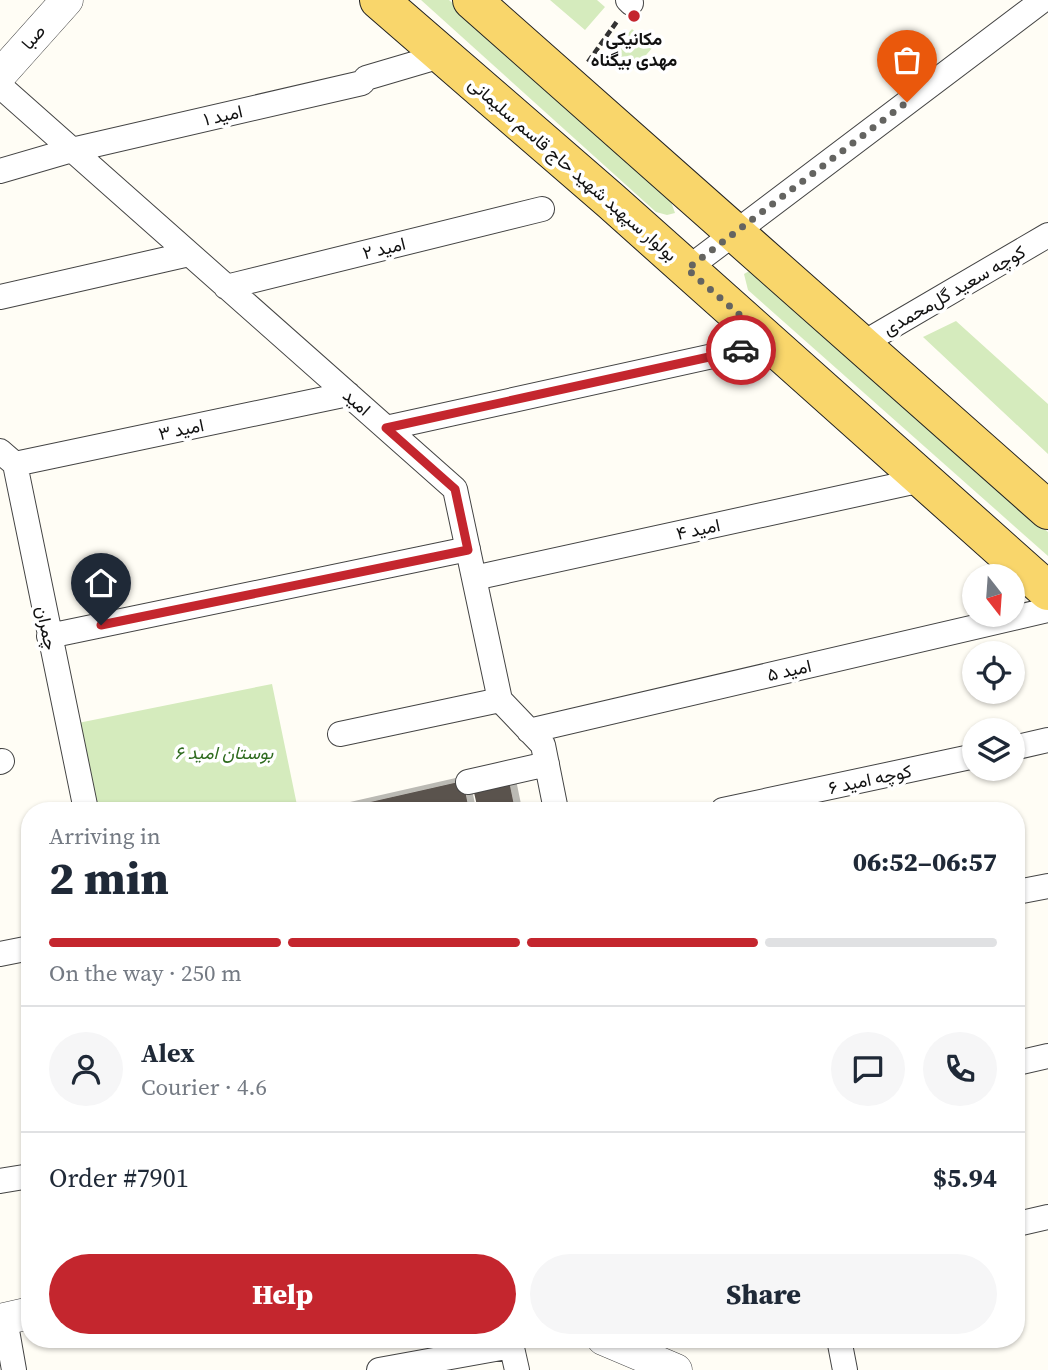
<!DOCTYPE html>
<meta charset="utf-8">
<style>
:root{--surface:#fff;--page:#f6f6f7;--text:#1f2937;--muted:#747a83;--line:#e0e1e3;--accent:#c4262e}
body{margin:0;font-family:"Source Serif 4",Vazirmatn,serif;background:var(--page);color:var(--text);height:100vh;display:flex;flex-direction:column;font-size:26px;white-space:nowrap}
*{box-sizing:border-box;margin:0}
p{font-size:23px;color:var(--muted)}
.icon{flex:none;width:38px;height:38px;fill:none;stroke:currentColor;stroke-width:2;stroke-linecap:round;stroke-linejoin:round}
.map{position:relative;flex:1;overflow:hidden}
.panel{position:absolute;left:21px;top:802px;width:1004px;height:546px;display:flex;flex-direction:column;background:var(--surface);border-radius:28px;box-shadow:0 2px 5px #0004}
.panel>*{flex:none}
.needle{width:46px;rotate:163deg}
.tools{position:absolute;left:962px;top:564px;display:grid;gap:14px}
.tools a{display:grid;place-items:center;width:63px;height:63px;border-radius:50%;background:var(--surface);box-shadow:0 2px 5px #0004;font-size:35px}
.pin{position:absolute;display:grid;place-items:center;width:60px;height:60px;color:#fff;margin:-72px -30px;border-radius:50% 50% 50% 0;rotate:-45deg;box-shadow:0 0 7px #0007}
.pin .icon{rotate:45deg}
.courier{position:absolute;display:grid;place-items:center;width:70px;height:70px;margin:-35px;border:5px solid #c4262e;border-radius:50%;background:#fff;color:#222;box-shadow:0 2px 9px #0007}
.headline em{font-style:normal;font-weight:800}
.headline div{display:flex;flex-direction:column-reverse}
.headline{display:flex;align-items:center;justify-content:space-between;height:119px;padding:0 28px}
h1{font-size:46px;font-weight:800;line-height:52px}
.bar{display:grid;grid-template-columns:repeat(4,1fr);gap:10px 7px;align-content:center;height:84px;padding:0 28px}
.bar i{height:9px;border-radius:5px;background:var(--line)}
.bar .selected{background:var(--accent)}
.bar p{grid-column:span 4}
.line{display:flex;align-items:center;gap:18px;padding:0 28px;border-top:2px solid var(--line)}
.line div{flex:1}
.round{display:grid;place-items:center;flex:none;width:74px;height:74px;border-radius:37px;background:var(--page)}
.button{display:flex;gap:14px;margin-top:auto;padding:14px 28px}
.button a{flex:1;height:80px;border-radius:42px;background:var(--accent);color:#fff;font-size:28px;font-weight:800;line-height:80px;text-align:center}
.button a+a{background:var(--page);color:var(--text)}
.map>svg:first-child{display:block}
</style>
<div class="map">
<svg width="1048" height="1370" viewBox="0 0 1048 1370">
<defs>
<filter id="shadow"><feDropShadow dx="6" dy="-6" stdDeviation="0" flood-color="#0004"/></filter>
</defs>
<rect width="100%" height="100%" fill="#fffdf5"/>
<!-- green -->
<path fill="#d5ebbd" d="M 421,0 L 449,0 L 668,193 L 675,213 L 667,215 L 656,212 Z
M 550,0 L 597,0 L 605,7 L 585,30 Z
M 632,29 L 653,47 L 634,69 L 613,51 Z
M 751,270 L 1048,532 L 1048,556 L 748,290 L 744,274 Z
M 956,321 L 1048,404 L 1048,454 L 923,337 Z
M 272,684 L 298,810 L 99,810 L 78,723 Z"/>
<!-- building -->
<path fill="#5a524d" filter="url(#shadow)" d="M 463,781 L 469,810 L 344,810 L 344,808 Z
M 509,781 L 515,810 L 478,810 L 473,788 Z"/>
<g fill="none" stroke-linecap="round" stroke-linejoin="round">
<!-- minor casing -->
<g stroke="#444" stroke-width="26">
<path id="minor" d="M 628,0 L 631,3
M 0,86 L 455,489 L 500,700 L 543,745 L 556,810
M 0,171 L 72,150 L 362,83 L 366,78 L 444,55
M 687,269 L 1043,0
M 226,287 L 542,209
M 0,297 L 189,254
M 860,345 L 1048,235
M 386,428 L 772,343
M 0,451 L 15,464 L 86,810
M 15,464 L 348,394
M 474,578 L 922,480
M 49,636 L 468,549
M 529,731 L 1048,610
M 340,734 L 500,700
M 1013,748 L 1048,740
M 0,762 L 2,761
M 468,782 L 547,764
M 723,810 L 975,756
M 1017,892 L 1048,886
M 0,954 L 30,948
M 1017,1063 L 1048,1056
M 0,1181 L 30,1176
M 1017,1224 L 1048,1217
M 5,1319 L 14,1370
M 510,1339 L 517,1370
M 839,1339 L 845,1370
M 379,1370 L 511,1346"/>
</g>
<!-- tertiary casing -->
<g stroke="#444" stroke-width="33">
<path id="tertiary" d="M 0,75 L 67,0
M 0,1320 L 30,1313
M 603,1339 L 676,1370"/>
</g>
<!-- primary casing -->
<g stroke="#222" stroke-width="40">
<path id="primary" d="M 379,0 L 611,201 L 1048,591
M 472,0 L 1048,510"/>
</g>
<!-- path -->
<path stroke="#333" stroke-width="4.5" stroke-dasharray="7 3.5" stroke-linecap="butt" d="M 588,62 L 618,20"/>
<!-- minor -->
<use href="#minor" stroke="#fff" stroke-width="24"/>
<!-- tertiary -->
<use href="#tertiary" stroke="#fff" stroke-width="32"/>
<!-- primary -->
<use href="#primary" stroke="#f9d66b" stroke-width="38"/>
</g>
<g fill="none" stroke-linecap="round" stroke-linejoin="round">
<!-- done -->
<path stroke="#646461" stroke-width="7" stroke-dasharray="0 12.6" d="M 741,350 L 772,343 L 687,269 L 907,102"/>
<!-- route -->
<path stroke="#c4262e" stroke-width="9" d="M 101,625 L 468,550 L 455,489 L 386,428 L 741,350"/>
</g>
<!-- markers -->
<circle fill="#c4262e" stroke="#fff" stroke-width="2.5" cx="634" cy="16" r="7"/>
<g text-anchor="middle" dominant-baseline="central" stroke-width="7" stroke-linejoin="round" paint-order="stroke">
<!-- street labels -->
<g font-size="18" fill="#111" stroke="#fff">
<text transform="translate(33 37) rotate(-49)">صبا</text>
<text transform="translate(223 115) rotate(-13)">امید ۱</text>
<text transform="translate(573 169) rotate(41)">بولوار سپهبد شهید حاج قاسم سلیمانی</text>
<text transform="translate(384 248) rotate(-14)">امید ۲</text>
<text transform="translate(954 290) rotate(-30)">کوچه سعید گل‌محمدی</text>
<text transform="translate(357 402) rotate(41)">امید</text>
<text transform="translate(181 429) rotate(-12)">امید ۳</text>
<text transform="translate(698 529) rotate(-12)">امید ۴</text>
<text transform="translate(47 628) rotate(78)">چمران</text>
<text transform="translate(789 670) rotate(-13)">امید ۵</text>
<text transform="translate(870 779) rotate(-12)">کوچه امید ۶</text>
</g>
<!-- poi labels -->
<g font-size="18" font-weight="bold" fill="#111" stroke="#fff">
<text x="634" y="38">مکانیکی<tspan x="634" dy="21">مهدی بیگناه</tspan></text>
</g>
<!-- park labels -->
<g font-size="18" font-style="italic" fill="#2f6b1f" stroke="#fff">
<text x="224" y="752">بوستان امید ۶</text>
</g>
</g>
</svg>
<div class="tools">
<a><svg class="needle" viewBox="-14 -14 28 28"><path d="M0-13l5 13h-10z" fill="#e53935"/><path d="M0 13l5-13h-10z" fill="#747a83"/></svg></a>
<a><svg class="icon" aria-label="locate" viewBox="0 0 24 24"><circle cx="12" cy="12" r="6"/><path d="M12 2v4M12 18v4M2 12h4M18 12h4"/></svg></a>
<a><svg class="icon" aria-label="layers" viewBox="0 0 24 24"><path d="M12 4l9 5-9 5-9-5zM3 14l9 5 9-5"/></svg></a>
</div>
<div class="pin" style="left:907px;top:102px;background:#ea580c"><svg class="icon" aria-label="bag" viewBox="0 0 24 24"><path d="M5 8h14l-1 12H6zM9 8a3 3 0 0 1 6 0"/></svg></div>
<div class="pin" style="left:101px;top:625px;background:#1f2937"><svg class="icon" aria-label="home" viewBox="0 0 24 24"><path d="M3 11l9-7 9 7M6 9v11h12V9"/></svg></div>
<div class="courier" style="left:741px;top:350px"><svg class="icon" aria-label="car" viewBox="0 0 24 24"><path d="M5 17H2v-5l4-1 3-4h7l3 4 3 1v5h-3M9 17h6M6 11h13"/><circle cx="7" cy="17" r="2"/><circle cx="17" cy="17" r="2"/></svg></div>
<section class="panel">
<div class="headline"><div><h1>2 min</h1><p>Arriving in</p></div><em>06:52–06:57</em></div>
<div class="bar"><i class="selected"></i><i class="selected"></i><i class="selected"></i><i></i><p>On the way · 250 m</p></div>
<div class="line" style="height:126px"><a class="round"><svg class="icon" aria-label="person" viewBox="0 0 24 24"><circle cx="12" cy="8" r="4"/><path d="M4 21q1-7 8-7t8 7"/></svg></a><div><b>Alex</b><p>Courier · 4.6</p></div><a class="round"><svg class="icon" aria-label="chat" viewBox="0 0 24 24"><path d="M4 5h16v11H9l-5 4z"/></svg></a><a class="round"><svg class="icon" aria-label="phone" viewBox="0 0 24 24"><path d="M5 4h4l2 5-3 2q2 4 5 5l2-3 5 2v4C11 20 4 13 5 4z"/></svg></a></div>
<div class="line" style="height:91px"><div>Order #7901</div><b>$5.94</b></div>
<div class="button"><a>Help</a><a>Share</a></div>
</section>
</div>
